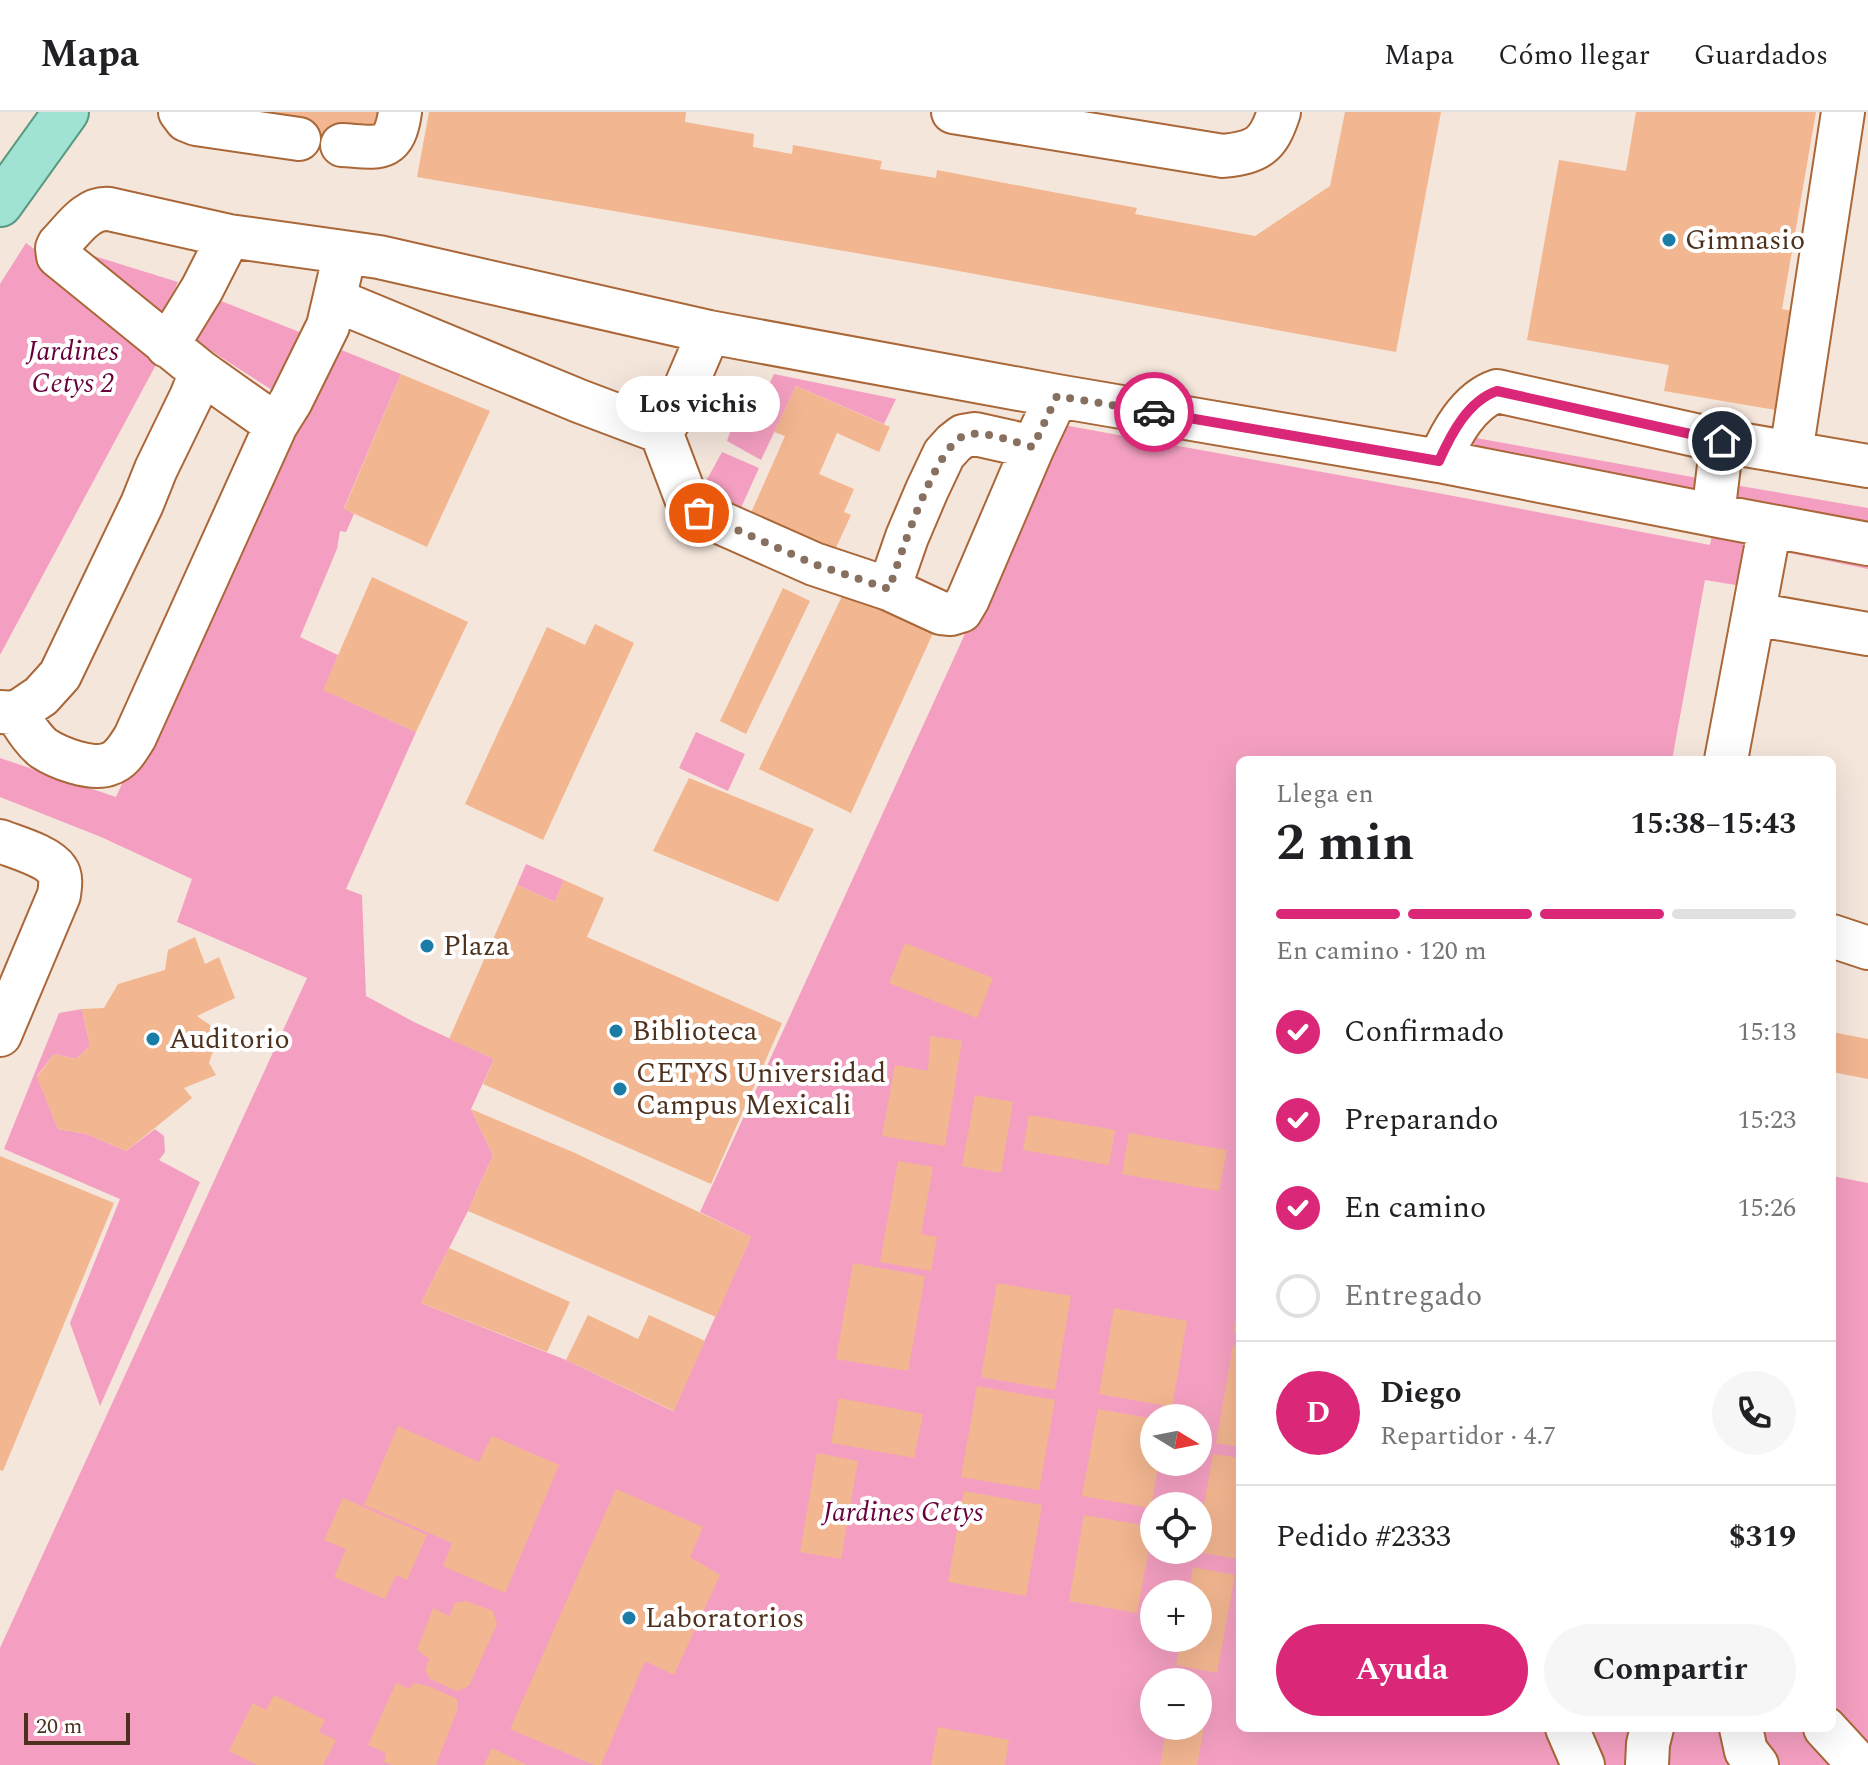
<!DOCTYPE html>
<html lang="es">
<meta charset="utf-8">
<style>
:root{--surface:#fff;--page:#f6f6f6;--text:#202124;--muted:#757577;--line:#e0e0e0;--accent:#db2777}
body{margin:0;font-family:Spectral,serif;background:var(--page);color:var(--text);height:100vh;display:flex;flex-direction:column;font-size:30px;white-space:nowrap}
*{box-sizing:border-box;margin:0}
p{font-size:26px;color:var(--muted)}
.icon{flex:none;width:44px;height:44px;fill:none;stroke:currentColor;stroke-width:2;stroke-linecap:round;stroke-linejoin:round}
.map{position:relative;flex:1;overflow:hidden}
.side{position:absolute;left:1236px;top:644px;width:600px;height:976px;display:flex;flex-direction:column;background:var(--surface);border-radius:12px;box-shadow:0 8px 32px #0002}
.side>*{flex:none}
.needle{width:52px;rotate:100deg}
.buttons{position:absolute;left:1140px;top:1292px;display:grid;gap:16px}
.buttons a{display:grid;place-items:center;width:72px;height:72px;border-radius:50%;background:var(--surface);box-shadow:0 8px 32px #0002;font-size:40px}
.scale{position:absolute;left:24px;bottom:20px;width:106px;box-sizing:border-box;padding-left:8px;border:4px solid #4e311d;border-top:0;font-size:22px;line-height:28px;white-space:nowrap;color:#4e311d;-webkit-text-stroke:6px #fff;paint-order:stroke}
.pin{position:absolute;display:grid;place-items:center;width:68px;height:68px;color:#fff;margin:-34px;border:4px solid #fff;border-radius:50%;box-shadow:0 2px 8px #0007}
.courier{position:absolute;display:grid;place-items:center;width:80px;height:80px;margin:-40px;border:6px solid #db2777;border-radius:50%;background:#fff;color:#222;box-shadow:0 2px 10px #0007}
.bubble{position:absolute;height:56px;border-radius:28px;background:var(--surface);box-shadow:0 8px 32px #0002;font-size:26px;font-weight:700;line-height:56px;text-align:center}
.overview em{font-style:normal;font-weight:700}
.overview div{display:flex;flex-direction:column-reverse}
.overview{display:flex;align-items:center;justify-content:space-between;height:136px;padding:0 40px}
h1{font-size:52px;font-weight:700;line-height:60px}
.bar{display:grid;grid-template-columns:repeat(4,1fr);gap:12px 8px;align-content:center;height:96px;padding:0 40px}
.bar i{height:10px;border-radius:6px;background:var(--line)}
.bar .active{background:var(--accent)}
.bar p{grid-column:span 4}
.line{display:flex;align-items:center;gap:20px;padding:0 40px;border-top:2px solid var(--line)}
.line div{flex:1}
.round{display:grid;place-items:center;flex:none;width:84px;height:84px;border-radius:42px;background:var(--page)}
ol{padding:0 40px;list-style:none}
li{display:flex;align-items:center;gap:24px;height:88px}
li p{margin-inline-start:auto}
li .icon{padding:8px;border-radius:50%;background:var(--accent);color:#fff;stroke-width:4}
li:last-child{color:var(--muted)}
li i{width:44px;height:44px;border:4px solid var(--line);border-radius:50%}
.action{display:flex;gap:16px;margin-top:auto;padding:16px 40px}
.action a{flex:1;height:92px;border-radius:48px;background:var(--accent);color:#fff;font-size:32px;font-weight:700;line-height:92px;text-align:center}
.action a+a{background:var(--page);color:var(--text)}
header{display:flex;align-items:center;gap:48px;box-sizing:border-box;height:112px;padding:0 40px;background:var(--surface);border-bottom:2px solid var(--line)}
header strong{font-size:38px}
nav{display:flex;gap:44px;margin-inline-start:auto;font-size:28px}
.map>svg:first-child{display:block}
</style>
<header>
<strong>Mapa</strong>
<nav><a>Mapa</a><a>Cómo llegar</a><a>Guardados</a></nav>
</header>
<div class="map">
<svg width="1868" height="1653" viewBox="0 0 1868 1653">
<rect width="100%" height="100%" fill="#f5e6dc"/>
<!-- green -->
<path fill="#f49fc1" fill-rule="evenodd" d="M 26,131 L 166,234 L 0,543 L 0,172 Z
M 78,139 L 178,170 L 161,207 Z
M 206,183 L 302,221 L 275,280 L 185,222 Z
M 324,231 L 401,262 L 344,396 L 354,402 L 346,420 L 340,419 L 337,437 L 300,525 L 338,543 L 324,578 L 416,620 L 346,777 L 362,783 L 366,884 L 414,910 L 494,947 L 471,997 L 493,1043 L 468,1099 L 421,1191 L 566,1248 L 673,1299 L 751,1125 L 700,1100 L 959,535 L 1058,312 L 1443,382 L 1710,433 L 1715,407 L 1868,436 L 1868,457 L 1774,438 L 1754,476 L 1705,468 L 1672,648 L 1240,648 L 1240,1616 L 1832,1616 L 1832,1064 L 1868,1071 L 1868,1653 L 0,1653 L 0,1536 L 307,866 L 177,810 L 192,767 L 101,725 L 0,685 L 0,646 L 116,685 L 288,301 ZM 1154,1306 L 1198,1306 L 1198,1350 L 1154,1350 ZM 1154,1394 L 1198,1394 L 1198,1438 L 1154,1438 ZM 1154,1482 L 1198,1482 L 1198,1526 L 1154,1526 ZM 1154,1570 L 1198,1570 L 1198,1614 L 1154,1614 Z
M 774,262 L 896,287 L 884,312 L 796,274 L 761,348 L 727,329 L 733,312 L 756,299 Z
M 1465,324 L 1698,366 L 1693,399 L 1460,353 Z
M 722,340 L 759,356 L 740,398 L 706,381 L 704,373 Z
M 1717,370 L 1868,396 L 1868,432 L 1713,403 Z
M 696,620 L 745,642 L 728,679 L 679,656 Z
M 526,752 L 564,768 L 555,790 L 517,773 Z
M 82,897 L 90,934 L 76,947 L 54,942 L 37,964 L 58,1017 L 87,1022 L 126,1039 L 155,1017 L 164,1024 L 165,1040 L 159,1048 L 200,1070 L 100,1294 L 70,1211 L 120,1087 L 4,1037 L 59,901 Z"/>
<!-- building -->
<path fill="#f2b690" d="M 191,0 L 378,0 L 375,20 L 342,40 L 298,32 Z
M 429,0 L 686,0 L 685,10 L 754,22 L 753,35 L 792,42 L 793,33 L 882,49 L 880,57 L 936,66 L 937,58 L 1137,96 L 1135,102 L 1255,124 L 1330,74 L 1345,0 L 1441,0 L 1396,240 L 948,157 L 417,65 Z
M 1636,0 L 1816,0 L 1782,197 L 1799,200 L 1782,299 L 1664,279 L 1669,253 L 1527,228 L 1559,48 L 1626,59 Z
M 401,262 L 490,299 L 427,435 L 344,397 Z
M 796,274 L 890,315 L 879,340 L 837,321 L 819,362 L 854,377 L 844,400 L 851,403 L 834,440 L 750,403 L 785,324 L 774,320 Z
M 372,465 L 468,510 L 416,620 L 323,578 Z
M 783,476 L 810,489 L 746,622 L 720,609 Z
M 845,478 L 934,519 L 851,701 L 759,657 Z
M 595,512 L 634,531 L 543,728 L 465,692 L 547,515 L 585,533 Z
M 689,666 L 814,717 L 778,790 L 653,739 Z
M 564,768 L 604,786 L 587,825 L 782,911 L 711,1072 L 483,972 L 494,947 L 449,927 L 517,773 L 555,790 Z
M 195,825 L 205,852 L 219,845 L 235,886 L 197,904 L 220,920 L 209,951 L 216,963 L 184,976 L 192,986 L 126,1039 L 87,1022 L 58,1017 L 37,965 L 54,942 L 76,947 L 90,934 L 82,897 L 104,896 L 118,872 L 165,858 L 168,838 Z
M 905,831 L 993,866 L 977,906 L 889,871 Z
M 1832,920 L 1868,927 L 1868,967 L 1832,960 Z
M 930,924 L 962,929 L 945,1034 L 882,1024 L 895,953 L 928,959 Z
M 975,983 L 1013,990 L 1001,1061 L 962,1054 Z
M 471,997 L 575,1041 L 751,1125 L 716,1205 L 468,1099 L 493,1043 Z
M 1029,1003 L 1115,1018 L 1109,1053 L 1023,1038 Z
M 1129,1021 L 1227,1038 L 1219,1079 L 1122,1062 Z
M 0,1044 L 114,1091 L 3,1359 L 0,1358 Z
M 898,1049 L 933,1055 L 921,1122 L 937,1125 L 931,1159 L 880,1150 Z
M 449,1136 L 570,1190 L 547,1240 L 421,1191 Z
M 853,1151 L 925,1164 L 908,1259 L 836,1247 Z
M 997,1171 L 1071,1184 L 1055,1278 L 981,1265 Z
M 1238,1193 L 1240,1193 L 1240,1222 L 1233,1221 Z
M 1114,1196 L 1187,1209 L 1172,1295 L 1099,1282 Z
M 588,1203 L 638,1227 L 649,1203 L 705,1229 L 674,1299 L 566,1248 Z
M 1233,1233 L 1240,1234 L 1240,1335 L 1216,1331 Z
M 977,1274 L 1055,1288 L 1039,1378 L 961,1365 Z
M 839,1286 L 923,1302 L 914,1346 L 831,1331 Z
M 1098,1297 L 1154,1307 L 1154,1350 L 1159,1350 L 1151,1396 L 1082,1384 Z
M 398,1314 L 479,1350 L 492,1324 L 559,1353 L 505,1481 L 443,1454 L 452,1431 L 364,1393 Z
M 817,1341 L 858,1349 L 841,1447 L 800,1440 Z
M 1213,1342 L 1240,1346 L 1240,1429 L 1237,1447 L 1198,1440 L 1198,1426 Z
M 616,1377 L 703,1415 L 690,1445 L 720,1463 L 674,1563 L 645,1549 L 601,1653 L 594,1653 L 510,1617 Z
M 964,1379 L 1042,1393 L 1026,1484 L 948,1470 Z
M 343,1386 L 427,1423 L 407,1468 L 396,1463 L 385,1487 L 334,1465 L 346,1437 L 324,1428 Z
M 1084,1403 L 1153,1415 L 1137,1501 L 1069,1489 Z
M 1193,1455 L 1235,1463 L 1217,1561 L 1176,1553 L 1181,1526 L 1198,1526 L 1198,1482 L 1189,1482 Z
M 466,1489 L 493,1499 L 497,1512 L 469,1574 L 457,1579 L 430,1567 L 425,1558 L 429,1547 L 417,1538 L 433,1496 L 449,1504 L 455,1491 Z
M 396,1571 L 410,1577 L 413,1571 L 428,1574 L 457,1587 L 458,1596 L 436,1653 L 392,1653 L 384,1650 L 386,1641 L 368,1633 Z
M 274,1583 L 325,1608 L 319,1620 L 336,1628 L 323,1653 L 257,1653 L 229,1639 L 253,1591 L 266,1598 Z
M 1198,1592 L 1208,1594 L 1197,1653 L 1160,1653 L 1167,1614 L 1198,1614 Z
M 938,1615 L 1009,1628 L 1005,1653 L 931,1653 Z
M 492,1636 L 527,1653 L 484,1653 Z"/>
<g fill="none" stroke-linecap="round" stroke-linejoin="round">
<!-- minor casing -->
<g stroke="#aa6738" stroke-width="46">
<path id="minor" d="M 180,0 L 186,8 L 196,12 L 299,27
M 953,0 L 1223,44 C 1258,40 1268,34 1279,0
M 342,33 C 378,35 394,42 400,0
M 335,188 L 579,289 L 661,320 L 675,299 L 709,220
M 167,234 L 202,177 L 229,124
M 276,313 L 201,260 L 58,144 L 57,136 L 59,132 C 73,118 87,95 109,97 L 229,124 L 379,145 L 709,220 L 1057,284 L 1439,349 L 1713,403 L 1868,432
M 661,320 L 686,386 L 699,401 L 814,452 L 889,477 L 941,501 L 951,502 L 961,499 L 968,487 L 1033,335 L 1057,284
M 1791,341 L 1843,0
M 1439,349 C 1451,322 1468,289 1497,279 L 1722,329 L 1868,354
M 1713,403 L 1722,329
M 889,477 L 907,425 L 927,378 L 944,342 L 954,331 L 963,324 L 975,322 L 1033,335
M 1754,502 L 1868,522
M 0,600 L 16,601 L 41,584 L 60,563 L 142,392 L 156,357 L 191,285 L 201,260
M 16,601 C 24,613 32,627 43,636 C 58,646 92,659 109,652 C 122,648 128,636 135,625 L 276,313 L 291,289 L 328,214 L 345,141
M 1726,648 L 1770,414
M 0,729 C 15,735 48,744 57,758 C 62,765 60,775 59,783 L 0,923
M 1832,824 L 1868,836
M 1567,1616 L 1583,1653
M 1741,1616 L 1746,1639 L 1757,1653
M 1825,1616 L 1859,1653
M 1647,1653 L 1648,1632 L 1652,1616"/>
</g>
<!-- major casing -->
<g stroke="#5a997f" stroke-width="48">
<path id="major" d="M 0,92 L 66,0"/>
</g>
<!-- minor -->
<use href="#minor" stroke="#fff" stroke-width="42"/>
<!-- major -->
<use href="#major" stroke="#a0e3d2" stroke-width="44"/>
</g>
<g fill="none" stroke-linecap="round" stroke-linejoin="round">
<!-- done -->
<path stroke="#887060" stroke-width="8" stroke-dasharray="0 14.4" d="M 699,401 L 814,452 L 889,477 C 900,446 935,332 966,323 C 986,318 1013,330 1033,335 L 1057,284 L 1154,300"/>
<!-- route -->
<path stroke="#db2777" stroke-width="10" d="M 1154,300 L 1439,349 C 1451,322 1468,289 1497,279 L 1722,329"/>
</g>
<!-- markers -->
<g fill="#1b7ca8" stroke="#fff" stroke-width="3">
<circle cx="1669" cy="128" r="8"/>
<circle cx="427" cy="834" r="8"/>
<circle cx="616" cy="919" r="8"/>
<circle cx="153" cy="927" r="8"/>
<circle cx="620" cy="977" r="8"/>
<circle cx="629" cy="1506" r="8"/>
</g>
<g text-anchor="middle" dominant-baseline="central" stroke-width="8" stroke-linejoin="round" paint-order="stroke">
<!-- poi labels -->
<g font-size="28" fill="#4e311d" stroke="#fff" text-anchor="start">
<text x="1685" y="128">Gimnasio</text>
<text x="443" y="834">Plaza</text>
<text x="632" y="919">Biblioteca</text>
<text x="169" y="927">Auditorio</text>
<text x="636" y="961">CETYS Universidad<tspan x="636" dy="32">Campus Mexicali</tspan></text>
<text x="645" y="1506">Laboratorios</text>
</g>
<!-- park labels -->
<g font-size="28" font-style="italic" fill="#67003b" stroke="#fff">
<text x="73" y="239">Jardines<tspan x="73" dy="32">Cetys 2</tspan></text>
<text x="903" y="1400">Jardines Cetys</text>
</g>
</g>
</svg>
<div class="buttons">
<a><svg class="needle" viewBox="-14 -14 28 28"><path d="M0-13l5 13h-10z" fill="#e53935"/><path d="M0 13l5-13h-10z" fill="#757577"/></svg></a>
<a><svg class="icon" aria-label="locate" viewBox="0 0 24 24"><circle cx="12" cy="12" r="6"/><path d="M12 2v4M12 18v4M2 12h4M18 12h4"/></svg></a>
<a>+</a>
<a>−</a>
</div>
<div class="scale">20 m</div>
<div class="pin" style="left:699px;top:401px;background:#ea580c"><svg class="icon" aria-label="bag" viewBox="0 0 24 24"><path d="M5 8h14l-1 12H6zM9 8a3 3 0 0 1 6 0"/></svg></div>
<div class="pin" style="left:1722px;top:329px;background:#1f2937"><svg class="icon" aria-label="home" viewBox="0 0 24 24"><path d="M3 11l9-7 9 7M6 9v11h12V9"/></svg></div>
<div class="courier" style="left:1154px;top:300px"><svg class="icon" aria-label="car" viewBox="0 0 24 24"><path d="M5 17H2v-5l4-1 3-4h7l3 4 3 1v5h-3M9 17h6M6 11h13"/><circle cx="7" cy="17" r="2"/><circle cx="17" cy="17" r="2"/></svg></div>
<div class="bubble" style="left:616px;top:264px;width:164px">Los vichis</div>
<section class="side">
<div class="overview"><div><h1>2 min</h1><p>Llega en</p></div><em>15:38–15:43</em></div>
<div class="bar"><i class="active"></i><i class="active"></i><i class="active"></i><i></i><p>En camino · 120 m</p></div>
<ol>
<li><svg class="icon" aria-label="check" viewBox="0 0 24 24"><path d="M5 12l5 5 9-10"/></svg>Confirmado<p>15:13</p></li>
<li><svg class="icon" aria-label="check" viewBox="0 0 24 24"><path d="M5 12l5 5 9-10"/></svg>Preparando<p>15:23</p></li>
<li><svg class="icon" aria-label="check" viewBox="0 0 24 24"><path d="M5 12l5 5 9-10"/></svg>En camino<p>15:26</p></li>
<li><i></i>Entregado</li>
</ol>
<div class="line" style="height:144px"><b class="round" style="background:var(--accent);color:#fff">D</b><div><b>Diego</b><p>Repartidor · 4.7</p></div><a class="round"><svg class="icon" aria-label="phone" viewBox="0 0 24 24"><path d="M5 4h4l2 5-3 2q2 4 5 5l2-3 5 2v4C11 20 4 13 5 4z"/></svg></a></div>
<div class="line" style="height:104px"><div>Pedido #2333</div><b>$319</b></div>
<div class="action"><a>Ayuda</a><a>Compartir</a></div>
</section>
</div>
